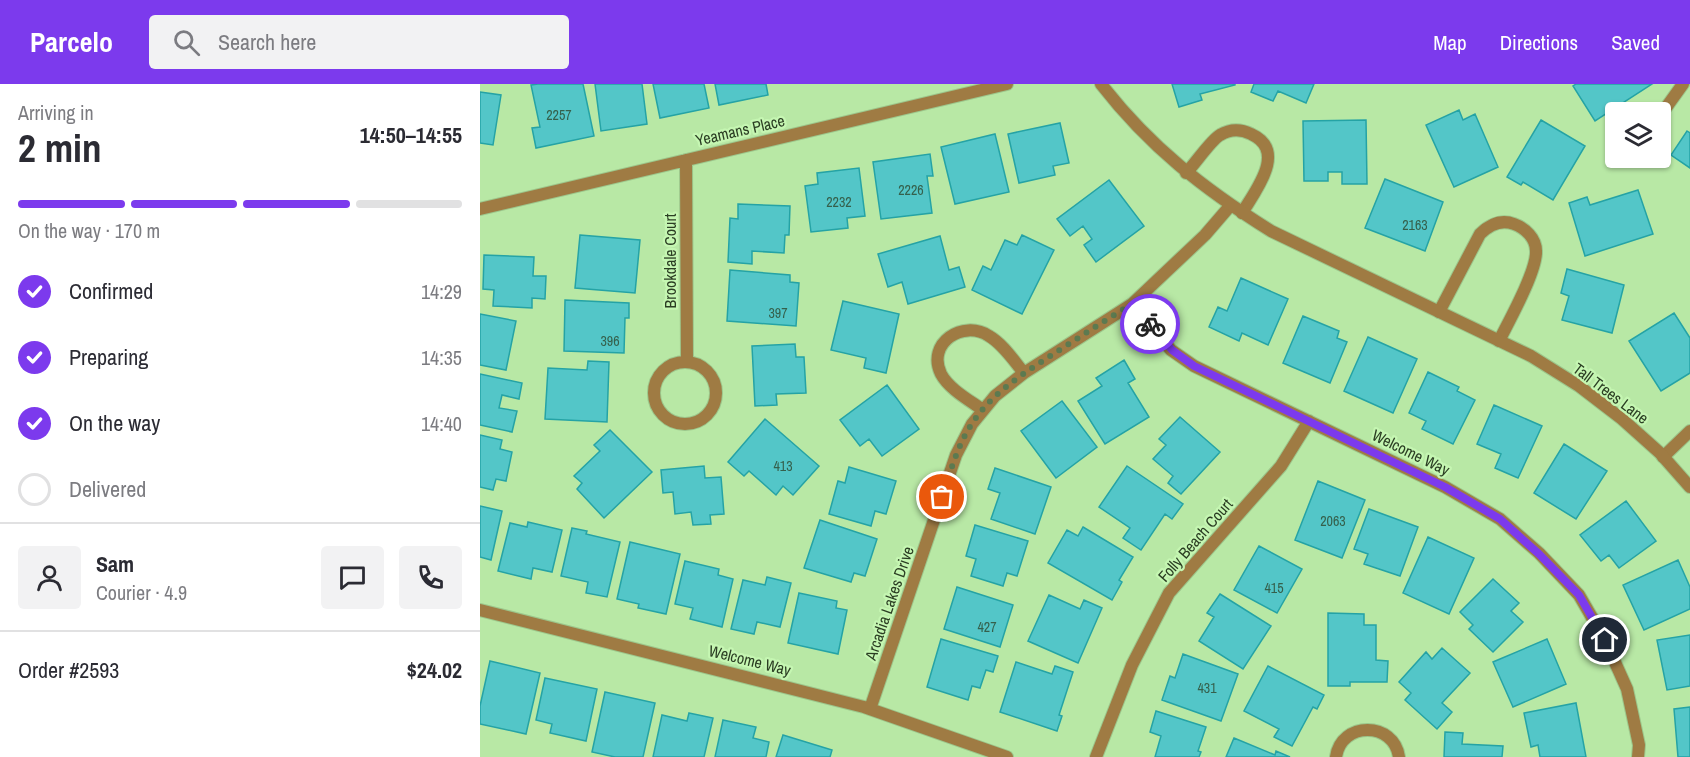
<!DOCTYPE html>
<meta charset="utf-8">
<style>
:root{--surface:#fff;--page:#f2f2f3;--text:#2b2b33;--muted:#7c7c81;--line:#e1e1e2;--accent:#7c3aed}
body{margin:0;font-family:"Archivo Narrow",sans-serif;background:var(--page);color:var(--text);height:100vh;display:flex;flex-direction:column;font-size:22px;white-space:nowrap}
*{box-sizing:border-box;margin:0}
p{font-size:20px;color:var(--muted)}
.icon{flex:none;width:33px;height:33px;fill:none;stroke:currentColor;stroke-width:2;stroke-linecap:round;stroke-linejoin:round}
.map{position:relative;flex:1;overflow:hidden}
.drawer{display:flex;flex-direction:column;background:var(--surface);width:480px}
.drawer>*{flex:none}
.fabs{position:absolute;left:1125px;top:18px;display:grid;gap:12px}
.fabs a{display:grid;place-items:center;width:66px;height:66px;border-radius:6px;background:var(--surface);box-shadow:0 2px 4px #0004;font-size:30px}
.pin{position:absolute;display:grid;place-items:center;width:51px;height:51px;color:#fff;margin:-26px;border:3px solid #fff;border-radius:50%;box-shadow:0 2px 6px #0007}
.courier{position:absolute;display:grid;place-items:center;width:60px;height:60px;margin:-30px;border:4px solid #7c3aed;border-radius:50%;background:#fff;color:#222;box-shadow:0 2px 8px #0007}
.summary em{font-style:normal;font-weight:800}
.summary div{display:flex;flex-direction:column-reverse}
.summary{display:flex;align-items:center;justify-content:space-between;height:102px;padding:0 18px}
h1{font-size:39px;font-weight:800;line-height:45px}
.bar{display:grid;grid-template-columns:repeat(4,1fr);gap:9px 6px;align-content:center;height:72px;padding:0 18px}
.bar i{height:8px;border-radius:4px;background:var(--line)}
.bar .on{background:var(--accent)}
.bar p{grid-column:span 4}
.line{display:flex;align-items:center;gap:15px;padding:0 18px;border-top:2px solid var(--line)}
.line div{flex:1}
.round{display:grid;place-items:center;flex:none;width:63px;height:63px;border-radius:6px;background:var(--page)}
ol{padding:0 18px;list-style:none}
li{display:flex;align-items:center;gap:18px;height:66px}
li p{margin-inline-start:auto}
li .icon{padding:6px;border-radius:50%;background:var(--accent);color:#fff;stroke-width:4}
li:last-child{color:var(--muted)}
li i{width:33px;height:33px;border:3px solid var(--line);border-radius:50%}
header{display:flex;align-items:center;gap:36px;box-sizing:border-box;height:84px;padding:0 30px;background:var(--accent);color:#fff}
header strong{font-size:28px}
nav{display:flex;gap:33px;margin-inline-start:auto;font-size:21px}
.search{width:420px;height:54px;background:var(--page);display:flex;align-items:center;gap:15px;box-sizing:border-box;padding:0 21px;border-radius:6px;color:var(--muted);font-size:22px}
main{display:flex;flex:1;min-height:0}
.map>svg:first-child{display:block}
</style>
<header>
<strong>Parcelo</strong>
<div class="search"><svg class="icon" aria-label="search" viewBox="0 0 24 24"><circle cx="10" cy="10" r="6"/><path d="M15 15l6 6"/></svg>Search here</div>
<nav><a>Map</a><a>Directions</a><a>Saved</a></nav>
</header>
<main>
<section class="drawer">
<div class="summary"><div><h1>2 min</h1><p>Arriving in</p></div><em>14:50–14:55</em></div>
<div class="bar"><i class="on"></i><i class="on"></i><i class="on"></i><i></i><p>On the way · 170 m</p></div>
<ol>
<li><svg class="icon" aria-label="check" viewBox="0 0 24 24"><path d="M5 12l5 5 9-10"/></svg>Confirmed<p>14:29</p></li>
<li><svg class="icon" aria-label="check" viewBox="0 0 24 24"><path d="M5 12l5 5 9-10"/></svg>Preparing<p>14:35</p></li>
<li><svg class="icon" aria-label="check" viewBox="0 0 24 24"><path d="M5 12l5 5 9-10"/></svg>On the way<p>14:40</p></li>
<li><i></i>Delivered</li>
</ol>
<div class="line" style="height:108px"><a class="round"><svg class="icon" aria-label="person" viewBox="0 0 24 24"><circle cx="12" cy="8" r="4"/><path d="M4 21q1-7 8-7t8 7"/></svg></a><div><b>Sam</b><p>Courier · 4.9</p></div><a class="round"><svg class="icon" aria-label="chat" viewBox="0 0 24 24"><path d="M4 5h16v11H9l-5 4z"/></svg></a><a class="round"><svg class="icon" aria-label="phone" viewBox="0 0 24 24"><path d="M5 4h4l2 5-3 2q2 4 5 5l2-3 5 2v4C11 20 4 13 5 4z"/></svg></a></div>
<div class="line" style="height:78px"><div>Order #2593</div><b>$24.02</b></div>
</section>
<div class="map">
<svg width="1210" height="673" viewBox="0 0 1210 673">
<rect width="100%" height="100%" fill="#b8e8a5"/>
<!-- building -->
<path fill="#53c6c8" stroke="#25a3a5" stroke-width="1.5" d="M 58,0 L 103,0 L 114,52 L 56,64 L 52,44 L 60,43 L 51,1 Z
M 115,0 L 162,0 L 167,40 L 121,47 Z
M 173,0 L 224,0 L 229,24 L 180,34 Z
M 235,0 L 286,0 L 288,11 L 239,21 Z
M 692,0 L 755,0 L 755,1 L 720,10 L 722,16 L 699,23 Z
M 774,0 L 834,0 L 826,19 L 798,7 L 793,17 L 771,8 Z
M 1096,0 L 1172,0 L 1115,37 L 1093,2 Z
M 0,8 L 21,11 L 13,61 L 0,59 Z
M 979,26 L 983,36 L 995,30 L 1018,83 L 974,103 L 946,41 Z
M 886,36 L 887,100 L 862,100 L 862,88 L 848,88 L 848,97 L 824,97 L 823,37 Z
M 1061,36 L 1105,62 L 1073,116 L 1043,98 L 1041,101 L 1027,93 Z
M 580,39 L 589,79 L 573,82 L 575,91 L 539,99 L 528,50 Z
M 1207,47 L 1210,49 L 1210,84 L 1191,71 Z
M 515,50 L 529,108 L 475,120 L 461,63 Z
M 450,70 L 453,92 L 447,92 L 452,129 L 401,135 L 393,78 Z
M 379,84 L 385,132 L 367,134 L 368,144 L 331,148 L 325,102 L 338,100 L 337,89 Z
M 905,95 L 963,118 L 945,167 L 885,144 Z
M 629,96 L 664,142 L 616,178 L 604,161 L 612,155 L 603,142 L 590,152 L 577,135 Z
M 1158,106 L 1173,150 L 1105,172 L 1089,119 L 1107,113 L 1110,121 Z
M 258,120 L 310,122 L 309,151 L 305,151 L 304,169 L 272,167 L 272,180 L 248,178 L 250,134 L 258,135 Z
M 100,151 L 160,156 L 155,209 L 95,204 Z
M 542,151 L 574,166 L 542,230 L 492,206 L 503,182 L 511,186 L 525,156 L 537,161 Z
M 460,152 L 469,186 L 479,183 L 485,203 L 428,220 L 422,198 L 408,203 L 398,170 Z
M 4,171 L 54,173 L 53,192 L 66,192 L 65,215 L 52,214 L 52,224 L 13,222 L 14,206 L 3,205 Z
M 1087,185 L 1144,201 L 1132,249 L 1082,236 L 1089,212 L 1081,209 Z
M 250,186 L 310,191 L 310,198 L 319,199 L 316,242 L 247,237 Z
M 761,194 L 808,215 L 788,261 L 762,249 L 759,257 L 729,243 L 738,223 L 747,227 Z
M 85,216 L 149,219 L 149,234 L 145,234 L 144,269 L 84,267 Z
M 363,217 L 419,230 L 406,289 L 384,284 L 386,274 L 351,266 Z
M 1194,229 L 1210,254 L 1210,289 L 1181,307 L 1149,257 Z
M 0,230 L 36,237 L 26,286 L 0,281 Z
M 823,232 L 859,247 L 857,254 L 867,258 L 850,299 L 803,279 Z
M 888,253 L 937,275 L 913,329 L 864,307 Z
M 315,260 L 316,273 L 324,273 L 326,309 L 296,310 L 297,321 L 275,322 L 272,262 Z
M 644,276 L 655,295 L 648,299 L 669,333 L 625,360 L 598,317 L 622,302 L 616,294 Z
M 108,277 L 129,278 L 127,338 L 65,335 L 68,284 L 107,286 Z
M 948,288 L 979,303 L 977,307 L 995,316 L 973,360 L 942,345 L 946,337 L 929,329 Z
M 0,290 L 42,299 L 39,315 L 22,311 L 19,324 L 37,327 L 32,348 L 0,341 Z
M 407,301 L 439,345 L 402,372 L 389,355 L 380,362 L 360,336 Z
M 582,317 L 617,363 L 576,394 L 541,347 Z
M 1014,321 L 1062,342 L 1038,394 L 1015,384 L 1021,370 L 997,360 Z
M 700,333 L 740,368 L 701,410 L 688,399 L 693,392 L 673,375 L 686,361 L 679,355 Z
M 285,335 L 339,382 L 313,411 L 303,402 L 296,411 L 269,387 L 264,392 L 248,378 Z
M 130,346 L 172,388 L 124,434 L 97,405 L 102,399 L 94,392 L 120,367 L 114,361 Z
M 0,351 L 22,356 L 20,365 L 32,368 L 26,397 L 16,395 L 13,406 L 0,403 Z
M 1084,360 L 1127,387 L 1096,435 L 1054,409 Z
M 224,382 L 225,394 L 241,393 L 244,430 L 230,431 L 231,440 L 213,441 L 211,428 L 195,430 L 193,408 L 183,409 L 181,386 Z
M 647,382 L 703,420 L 692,435 L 685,430 L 661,466 L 643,454 L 650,444 L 619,423 Z
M 369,383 L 416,397 L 406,430 L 395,427 L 391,442 L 349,430 L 358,397 L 365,399 Z
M 515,384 L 571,403 L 555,450 L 511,435 L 520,409 L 508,405 Z
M 838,397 L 885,416 L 862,474 L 815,456 Z
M 1146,417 L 1176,457 L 1139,484 L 1129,471 L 1121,477 L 1100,451 Z
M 0,422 L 22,427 L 11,476 L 0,473 Z
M 889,425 L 938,443 L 920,492 L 884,480 L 888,470 L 874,465 Z
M 340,436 L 397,455 L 385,492 L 374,489 L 371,498 L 324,484 Z
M 48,438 L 82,446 L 72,488 L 53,484 L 51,495 L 18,487 L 30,439 L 47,443 Z
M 495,441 L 548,457 L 537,492 L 527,489 L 523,502 L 491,492 L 496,475 L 486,472 Z
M 603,443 L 653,473 L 639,496 L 642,498 L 632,516 L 568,479 L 587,446 L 598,452 Z
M 92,444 L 107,447 L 106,450 L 140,458 L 127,513 L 106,509 L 108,498 L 81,492 Z
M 948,453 L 994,474 L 969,530 L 923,509 Z
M 150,458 L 200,470 L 186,530 L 158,524 L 159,520 L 137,515 Z
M 779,462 L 822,485 L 797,529 L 754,506 Z
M 1198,476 L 1210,503 L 1210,525 L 1164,546 L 1143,501 Z
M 205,477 L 239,485 L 238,491 L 253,495 L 242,543 L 210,535 L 213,524 L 195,520 Z
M 287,493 L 311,499 L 300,543 L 277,538 L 274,550 L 251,545 L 263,496 L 285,501 Z
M 1013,495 L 1039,519 L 1031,527 L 1043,538 L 1013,568 L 989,545 L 993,541 L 980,528 Z
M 477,503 L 533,521 L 520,563 L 464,545 Z
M 319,509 L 357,517 L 356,524 L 367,526 L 358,570 L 308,559 Z
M 740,510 L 791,542 L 763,585 L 719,557 L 734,533 L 727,529 Z
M 569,511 L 600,525 L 604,516 L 622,524 L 598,579 L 548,557 Z
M 848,529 L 884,530 L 884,541 L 896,541 L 896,576 L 908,577 L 907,598 L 870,598 L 870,602 L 848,602 Z
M 1210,551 L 1210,602 L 1187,606 L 1177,556 Z
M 461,555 L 518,572 L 513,588 L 506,586 L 500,604 L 492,602 L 488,616 L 447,603 Z
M 1067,555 L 1086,600 L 1033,623 L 1013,578 Z
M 962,564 L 990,589 L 962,619 L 972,628 L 957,645 L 925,616 L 931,609 L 919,598 L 946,568 L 952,575 Z
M 703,570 L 758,590 L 741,637 L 682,616 L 690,592 L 695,594 Z
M 10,577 L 60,589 L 46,650 L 0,640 L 0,622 Z
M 536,578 L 572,590 L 575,582 L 593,588 L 579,631 L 582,632 L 577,647 L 520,628 Z
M 788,582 L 844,611 L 837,625 L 833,623 L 812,662 L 794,653 L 799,645 L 764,627 Z
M 65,594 L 117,605 L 106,657 L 70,649 L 72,640 L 56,636 Z
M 125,608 L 175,619 L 163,673 L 135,673 L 112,668 Z
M 1096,619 L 1106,673 L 1060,673 L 1058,661 L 1051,663 L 1044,629 Z
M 1210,623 L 1210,673 L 1198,673 L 1194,625 Z
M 676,627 L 726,643 L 718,667 L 721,668 L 719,673 L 675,673 L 681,652 L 670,648 Z
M 209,629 L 233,634 L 224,673 L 173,673 L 182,631 L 207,637 Z
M 243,636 L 276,643 L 273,654 L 289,658 L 286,673 L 235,673 Z
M 965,648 L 983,649 L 982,660 L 1023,662 L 1022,673 L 964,673 Z
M 303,651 L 352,666 L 350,673 L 296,673 Z
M 754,654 L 795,671 L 796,667 L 810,673 L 746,673 Z"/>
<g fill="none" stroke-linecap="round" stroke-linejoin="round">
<!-- minor casing -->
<g stroke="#9cc68b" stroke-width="14">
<path id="minor" d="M 1180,32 L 1203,0
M 206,76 L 207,278
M 706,89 C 715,80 731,56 740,51 C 750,45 761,45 771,50 C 808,67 775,107 762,129
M 0,125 L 527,0
M 652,220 L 691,266 L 714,282 L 965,403 L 1020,435 L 1059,469 L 1099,511 L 1125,556 L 1147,605 L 1159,661 L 1158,673
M 959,228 L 1000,150 C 1009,141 1021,135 1034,140 C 1045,144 1056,154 1056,167 C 1057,187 1029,237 1019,257
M174 309a31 31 0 1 1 62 0a31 31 0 1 1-62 0Z
M 503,326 C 489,316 469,305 461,290 C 446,259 483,235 509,252 C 523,260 534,277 544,289
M 1183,373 L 1210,347
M 0,526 L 384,623 L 527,673
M 390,625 L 476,371 L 492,340 L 515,312 L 544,289 L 652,220 L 725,151 L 750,122
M 616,673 L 652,581 L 689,509 L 801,382 L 829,337
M 856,673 C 861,637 914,637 919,673"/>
</g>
<!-- tertiary casing -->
<g stroke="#9cc68b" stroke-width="14">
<path id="tertiary" d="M 621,0 C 670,63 724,105 791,147 L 1051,272 L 1099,302 L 1142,335 L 1180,369 L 1210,403"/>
</g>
<!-- minor -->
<use href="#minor" stroke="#9f7b43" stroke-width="12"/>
<!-- tertiary -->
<use href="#tertiary" stroke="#9f7b43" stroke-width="12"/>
</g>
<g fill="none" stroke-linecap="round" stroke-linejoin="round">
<!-- done -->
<path stroke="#5c7a50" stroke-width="6" stroke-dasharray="0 10.8" d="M 462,413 C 470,389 477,363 491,341 C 512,308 546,288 578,267 C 603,251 627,235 652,220 L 670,240"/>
<!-- route -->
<path stroke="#7c3aed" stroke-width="8" d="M 670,240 L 692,266 L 714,282 L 965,403 L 1020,435 L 1059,470 L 1099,511 L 1125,556"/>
</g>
<g text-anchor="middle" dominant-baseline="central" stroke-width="4.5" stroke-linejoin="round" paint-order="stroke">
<!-- number labels -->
<g font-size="14" fill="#35604c">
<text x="79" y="31">2257</text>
<text x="431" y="106">2226</text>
<text x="359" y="118">2232</text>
<text x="935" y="141">2163</text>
<text x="298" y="229">397</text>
<text x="130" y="257">396</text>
<text x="303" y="382">413</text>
<text x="853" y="437">2063</text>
<text x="794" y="504">415</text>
<text x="507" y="543">427</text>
<text x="727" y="604">431</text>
</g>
<!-- street labels -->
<g font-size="16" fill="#2b3e23" stroke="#c5f6b2">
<text transform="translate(260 46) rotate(-13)">Yeamans Place</text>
<text transform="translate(190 177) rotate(-90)">Brookdale Court</text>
<text transform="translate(1131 309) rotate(37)">Tall Trees Lane</text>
<text transform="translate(931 368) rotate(26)">Welcome Way</text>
<text transform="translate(715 456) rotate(-49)">Folly Beach Court</text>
<text transform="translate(409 519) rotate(-71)">Arcadia Lakes Drive</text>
<text transform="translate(270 576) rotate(14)">Welcome Way</text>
</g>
</g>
</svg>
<div class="fabs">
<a><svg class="icon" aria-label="layers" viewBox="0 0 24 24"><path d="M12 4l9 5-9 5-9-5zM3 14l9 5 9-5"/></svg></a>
</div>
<div class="pin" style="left:462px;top:413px;background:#ea580c"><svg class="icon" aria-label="bag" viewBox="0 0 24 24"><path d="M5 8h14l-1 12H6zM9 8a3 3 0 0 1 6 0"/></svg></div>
<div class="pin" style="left:1125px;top:556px;background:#1f2937"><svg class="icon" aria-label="home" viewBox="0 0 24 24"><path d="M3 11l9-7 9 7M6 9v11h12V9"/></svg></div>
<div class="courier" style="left:670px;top:240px"><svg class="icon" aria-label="bike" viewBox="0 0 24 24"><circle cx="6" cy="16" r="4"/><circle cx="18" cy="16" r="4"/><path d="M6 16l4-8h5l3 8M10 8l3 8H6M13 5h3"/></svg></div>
</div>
</main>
